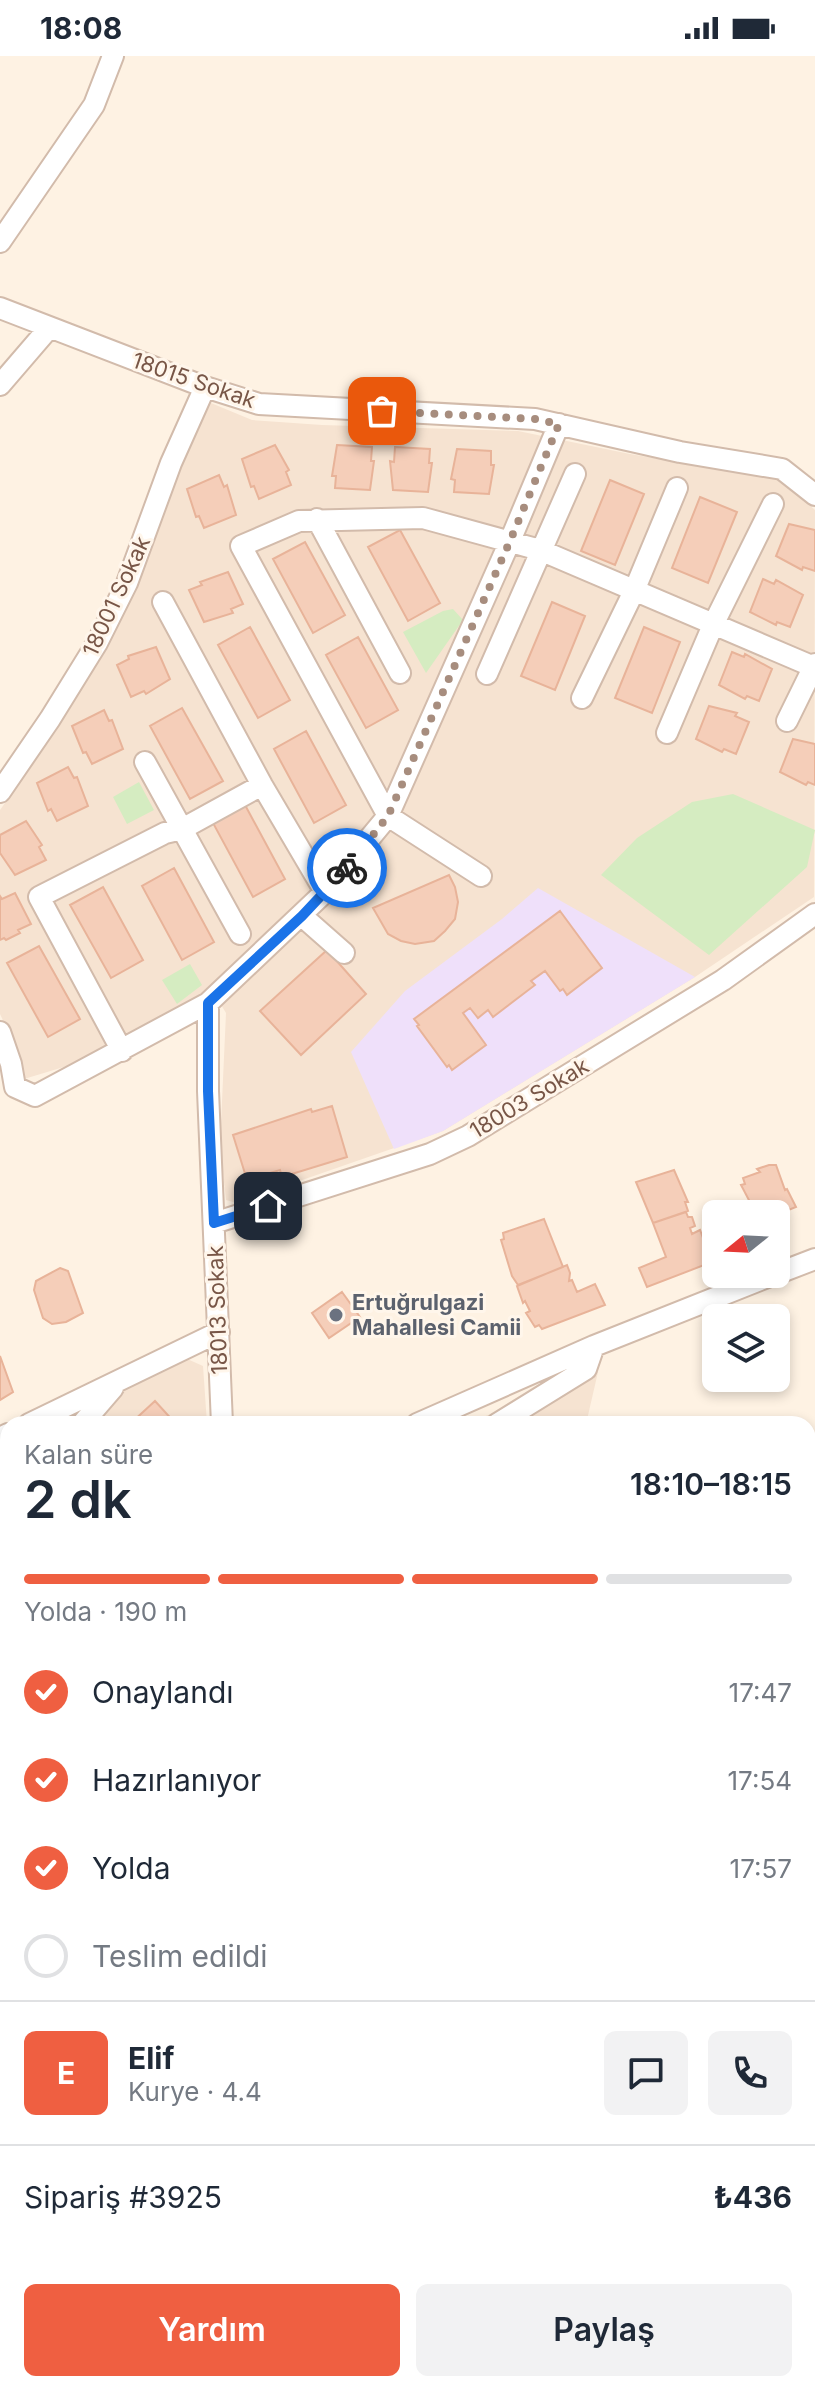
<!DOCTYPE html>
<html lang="tr">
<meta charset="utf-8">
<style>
:root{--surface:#fff;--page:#f2f2f3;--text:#1f2937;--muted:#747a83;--line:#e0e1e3;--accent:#ef5f41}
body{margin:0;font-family:Inter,sans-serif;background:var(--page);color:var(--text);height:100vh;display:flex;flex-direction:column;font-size:30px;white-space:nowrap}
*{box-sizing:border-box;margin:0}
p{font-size:26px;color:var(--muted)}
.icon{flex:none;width:44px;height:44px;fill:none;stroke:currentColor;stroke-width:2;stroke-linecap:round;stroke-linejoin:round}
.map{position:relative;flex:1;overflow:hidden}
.details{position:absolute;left:0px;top:1360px;width:816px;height:976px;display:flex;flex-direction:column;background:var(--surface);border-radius:24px 24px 0 0;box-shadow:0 4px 12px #0003}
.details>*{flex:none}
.needle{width:52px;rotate:252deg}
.tools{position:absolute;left:702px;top:1144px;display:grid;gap:16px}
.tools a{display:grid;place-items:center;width:88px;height:88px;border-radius:12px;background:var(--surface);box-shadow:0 4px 12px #0003;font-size:40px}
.pin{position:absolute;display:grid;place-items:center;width:68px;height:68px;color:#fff;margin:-34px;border-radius:16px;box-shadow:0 4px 12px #0006}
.courier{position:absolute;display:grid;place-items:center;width:80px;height:80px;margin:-40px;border:6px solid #1a73e8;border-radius:50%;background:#fff;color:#222;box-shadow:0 2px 10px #0007}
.headline em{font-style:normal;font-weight:600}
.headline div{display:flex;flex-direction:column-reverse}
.headline{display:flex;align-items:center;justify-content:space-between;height:136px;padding:0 24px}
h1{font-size:52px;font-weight:600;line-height:60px}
.bar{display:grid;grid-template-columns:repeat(4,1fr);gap:12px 8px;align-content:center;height:96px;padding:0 24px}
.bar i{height:10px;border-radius:6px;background:var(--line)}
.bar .active{background:var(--accent)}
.bar p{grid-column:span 4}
.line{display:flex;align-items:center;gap:20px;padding:0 24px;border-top:2px solid var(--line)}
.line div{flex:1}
.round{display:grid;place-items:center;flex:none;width:84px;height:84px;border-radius:12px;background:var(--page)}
ol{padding:0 24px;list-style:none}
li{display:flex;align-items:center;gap:24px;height:88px}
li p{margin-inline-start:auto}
li .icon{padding:8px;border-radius:50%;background:var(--accent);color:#fff;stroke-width:4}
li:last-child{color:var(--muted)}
li i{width:44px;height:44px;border:4px solid var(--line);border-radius:50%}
.primary-button{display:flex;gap:16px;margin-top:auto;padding:16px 24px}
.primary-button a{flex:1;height:92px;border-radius:12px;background:var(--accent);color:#fff;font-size:32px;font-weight:600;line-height:92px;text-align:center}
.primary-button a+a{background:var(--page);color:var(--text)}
.status{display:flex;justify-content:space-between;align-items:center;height:56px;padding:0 40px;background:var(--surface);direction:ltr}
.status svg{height:22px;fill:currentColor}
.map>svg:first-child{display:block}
</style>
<div class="status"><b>18:08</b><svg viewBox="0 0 49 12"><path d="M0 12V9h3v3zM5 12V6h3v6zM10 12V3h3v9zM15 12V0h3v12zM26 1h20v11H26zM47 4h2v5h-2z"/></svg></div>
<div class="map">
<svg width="815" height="2336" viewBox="0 0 815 2336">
<rect width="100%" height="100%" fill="#fef2e3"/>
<!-- residential -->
<path fill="#f6e3d1" d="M 211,347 L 252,364 L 322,369 L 518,375 L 630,398 L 781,424 L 815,454 L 814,841 L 695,921 L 443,1075 L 242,1145 L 233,1146 L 226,1144 L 220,1090 L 226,957 L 212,934 L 77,1007 L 24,1023 L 15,990 L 0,958 L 0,754 L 56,675 L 115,576 L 140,516 L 181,405 Z
M 185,1302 L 203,1310 L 207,1368 L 51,1368 Z
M 598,1316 L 586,1368 L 465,1368 Z
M 8,1387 L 8,1577 L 0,1584 L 0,1390 Z"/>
<!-- education -->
<path fill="#efe0fa" d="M 538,832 L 695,921 L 443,1075 L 394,1093 L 351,996 L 405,935 L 502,863 Z"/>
<!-- green -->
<path fill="#d5ecc1" d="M 453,553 L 463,564 L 426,617 L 403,576 L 443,555 Z
M 139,726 L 154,754 L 127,768 L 113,741 Z
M 733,738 L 815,774 L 807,811 L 709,899 L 601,819 L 637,782 L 692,746 Z
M 190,908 L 202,929 L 177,948 L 162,924 Z
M 8,1809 L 8,1929 L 0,1934 L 0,1817 Z"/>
<!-- building -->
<path fill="#f5ceb9" stroke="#e8b399" stroke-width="2" d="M 275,389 L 289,414 L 286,416 L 291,429 L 259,443 L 254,430 L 251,431 L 242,403 Z
M 337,389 L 372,391 L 371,405 L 374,405 L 370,434 L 335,432 L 336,420 L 332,420 Z
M 395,391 L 430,393 L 429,407 L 432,407 L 428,436 L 393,434 L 390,405 L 394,406 Z
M 457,393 L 491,395 L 491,409 L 494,409 L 489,438 L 454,436 L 455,424 L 451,423 Z
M 219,419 L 224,431 L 227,429 L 236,459 L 204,472 L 199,460 L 196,461 L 187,433 Z
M 610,424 L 644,438 L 615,509 L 581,495 Z
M 700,441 L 737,456 L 708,527 L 672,512 Z
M 789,468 L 815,474 L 815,515 L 803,511 L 802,514 L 776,500 Z
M 400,474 L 440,547 L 408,565 L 368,491 Z
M 305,486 L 345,559 L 313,577 L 273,503 Z
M 228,516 L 243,548 L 231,553 L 233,557 L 204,566 L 189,534 L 202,529 L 200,526 Z
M 763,523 L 774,528 L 776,524 L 803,539 L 790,571 L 777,566 L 776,569 L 750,556 Z
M 552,546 L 585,560 L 555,634 L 521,620 Z
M 250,571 L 290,644 L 258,662 L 218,589 Z
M 644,571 L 680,586 L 652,657 L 615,642 Z
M 358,581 L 398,654 L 366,672 L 326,599 Z
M 156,591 L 170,623 L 146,638 L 144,635 L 131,641 L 117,609 L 129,603 L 128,600 Z
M 732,596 L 744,601 L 745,598 L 772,613 L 759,645 L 747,640 L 745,643 L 719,629 Z
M 709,650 L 737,657 L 735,660 L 749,666 L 736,698 L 724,693 L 722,696 L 696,683 Z
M 182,652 L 223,725 L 190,743 L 150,670 Z
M 104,654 L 109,665 L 112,664 L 123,693 L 92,708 L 86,696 L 83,697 L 72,670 Z
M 306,675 L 346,749 L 314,767 L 274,693 Z
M 793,683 L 815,688 L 815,729 L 808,726 L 806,729 L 780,716 Z
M 68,711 L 74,722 L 77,721 L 88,750 L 57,765 L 51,753 L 48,755 L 37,727 Z
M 245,749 L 285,823 L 253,841 L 213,767 Z
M 26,765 L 42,789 L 39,791 L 46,804 L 15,819 L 0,797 L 0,779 Z
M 174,812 L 214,886 L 182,904 L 142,830 Z
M 449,819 L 455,831 L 458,846 L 455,863 L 445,875 L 434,885 L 415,888 L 401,885 L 388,878 L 373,852 Z
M 103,831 L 143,904 L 111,922 L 70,849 Z
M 15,837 L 31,868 L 18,874 L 20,877 L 6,884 L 4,882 L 0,884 L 0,840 L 2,843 Z
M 560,855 L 602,912 L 567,939 L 563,933 L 560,935 L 545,915 L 531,925 L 535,929 L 493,961 L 488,954 L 478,962 L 470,952 L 463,957 L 486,989 L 452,1014 L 449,1009 L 447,1011 L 417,970 L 419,969 L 414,963 Z
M 39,890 L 80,963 L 48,981 L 7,907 Z
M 327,894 L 366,938 L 301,999 L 260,955 Z
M 332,1050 L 347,1101 L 282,1121 L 280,1114 L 247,1124 L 233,1079 L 311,1053 L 312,1056 Z
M 769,1109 L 776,1109 L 785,1134 L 787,1133 L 796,1151 L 776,1159 L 747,1158 L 744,1150 L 751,1148 L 741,1129 L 745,1128 L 743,1122 L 760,1116 L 757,1113 Z
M 674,1114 L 688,1146 L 685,1146 L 688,1155 L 653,1167 L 636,1126 Z
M 686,1156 L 688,1161 L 692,1161 L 695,1170 L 690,1172 L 692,1178 L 700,1174 L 712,1206 L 647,1231 L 639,1212 L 666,1201 L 653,1167 Z
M 544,1163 L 563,1211 L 518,1229 L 512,1220 L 501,1184 L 504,1183 L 503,1177 Z
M 567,1209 L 570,1217 L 569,1225 L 572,1224 L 577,1236 L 595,1228 L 605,1249 L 542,1273 L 539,1269 L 535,1271 L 526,1257 L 530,1255 L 525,1245 L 523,1247 L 517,1230 Z
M 60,1212 L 68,1215 L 83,1257 L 66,1266 L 52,1268 L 43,1262 L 34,1234 L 36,1225 Z
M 342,1236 L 360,1261 L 329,1282 L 312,1257 Z
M 0,1300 L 13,1336 L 0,1344 Z
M 155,1345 L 176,1368 L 130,1368 Z
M 0,1502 L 8,1511 L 8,1543 L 0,1550 Z
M 815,1884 L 815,1920 L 808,1925 L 808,1886 Z
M 635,2328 L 676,2328 L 679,2336 L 638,2336 Z"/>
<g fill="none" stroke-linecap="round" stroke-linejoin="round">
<!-- minor casing -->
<g stroke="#d2bbab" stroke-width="24">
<path id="minor" d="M 0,186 L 94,49 L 113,0
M 0,252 L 205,331 L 259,348 L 535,363 L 680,396 L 782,413 L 815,439
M 0,329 L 49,272
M 317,463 L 400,617
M 163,546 L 262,729 L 325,836
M 487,618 L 575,418
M 582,642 L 634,535 L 677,432
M 787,665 L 815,608
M 667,677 L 713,569 L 773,448
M 145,706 L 240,878
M 0,736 L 50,663 L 97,587 L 127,527 L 171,407 L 205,331
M 481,820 L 388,760 L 241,490 L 299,465 L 423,462 L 540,494 L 814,611
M 302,860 L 344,897
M 208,947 L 208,1035 L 222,1368
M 0,976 L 11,1008 L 15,1031 L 35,1040 L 208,947 L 325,836 L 388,760 L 510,485 L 559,368
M 122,995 L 39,841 L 165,777 L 182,773 L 262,729
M 214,1167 L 430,1098 L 468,1080 L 723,924 L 815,858
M 776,1218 L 815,1203
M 29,1368 L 219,1276
M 82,1368 L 113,1332
M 417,1368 L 594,1290 L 775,1218
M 497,1368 L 586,1313 L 594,1290
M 0,1382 L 8,1378
M 0,1448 L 8,1440
M 0,1599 L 8,1591
M 808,1857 L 815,1856
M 808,1949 L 815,1948
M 808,2132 L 815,2153
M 808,2206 L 815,2197
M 0,2262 L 8,2259
M 247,2328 L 250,2336
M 373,2328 L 376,2336
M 495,2328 L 497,2336
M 622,2328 L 625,2336
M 98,2336 L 103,2328
M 702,2336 L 708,2328"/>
</g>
<!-- minor -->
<use href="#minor" stroke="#fff" stroke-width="20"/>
</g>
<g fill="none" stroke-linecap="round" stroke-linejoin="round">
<!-- done -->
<path stroke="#a78d7e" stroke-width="8" stroke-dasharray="0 14.4" d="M 347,812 L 388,760 L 510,485 L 559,368 L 535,363 L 382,355"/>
<!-- route -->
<path stroke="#1a73e8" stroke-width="10" d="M 268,1150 L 214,1167 L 208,1035 L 208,947 L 302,860 L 347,812"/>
</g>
<!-- markers -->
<circle fill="#6b7280" stroke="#fff6eb" stroke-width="3" cx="336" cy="1259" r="8"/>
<g text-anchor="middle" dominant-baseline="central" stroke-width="6" stroke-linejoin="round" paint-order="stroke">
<!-- street labels -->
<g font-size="22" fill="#785647" stroke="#fff6eb">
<text transform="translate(194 324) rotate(19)">18015 Sokak</text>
<text transform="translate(116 540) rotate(-65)">18001 Sokak</text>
<text transform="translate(529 1042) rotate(-31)">18003 Sokak</text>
<text transform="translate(217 1254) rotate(-92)">18013 Sokak</text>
</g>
<!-- worship labels -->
<g font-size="22" font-weight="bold" fill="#5b616d" stroke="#fff6eb" text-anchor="start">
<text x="352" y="1246">Ertuğrulgazi<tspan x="352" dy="25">Mahallesi Camii</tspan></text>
</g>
</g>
</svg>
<div class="tools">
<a><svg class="needle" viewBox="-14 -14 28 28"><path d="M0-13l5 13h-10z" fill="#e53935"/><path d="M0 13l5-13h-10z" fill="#747a83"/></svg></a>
<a><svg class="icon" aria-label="layers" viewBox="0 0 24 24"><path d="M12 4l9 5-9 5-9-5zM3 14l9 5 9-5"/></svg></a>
</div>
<div class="pin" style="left:382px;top:355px;background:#ea580c"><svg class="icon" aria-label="bag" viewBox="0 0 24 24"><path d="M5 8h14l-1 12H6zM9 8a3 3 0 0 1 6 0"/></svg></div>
<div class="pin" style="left:268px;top:1150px;background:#1f2937"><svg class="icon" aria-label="home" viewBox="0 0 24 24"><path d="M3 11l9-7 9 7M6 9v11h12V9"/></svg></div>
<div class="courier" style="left:347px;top:812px"><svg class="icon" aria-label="bike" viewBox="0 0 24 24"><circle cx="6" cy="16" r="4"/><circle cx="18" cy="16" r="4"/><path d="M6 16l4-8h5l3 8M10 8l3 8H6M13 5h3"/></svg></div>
<section class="details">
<div class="headline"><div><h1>2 dk</h1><p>Kalan süre</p></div><em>18:10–18:15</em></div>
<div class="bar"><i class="active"></i><i class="active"></i><i class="active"></i><i></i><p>Yolda · 190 m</p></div>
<ol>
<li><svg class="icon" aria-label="check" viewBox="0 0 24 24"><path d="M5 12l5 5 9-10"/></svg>Onaylandı<p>17:47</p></li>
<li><svg class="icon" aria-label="check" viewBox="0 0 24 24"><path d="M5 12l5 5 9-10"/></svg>Hazırlanıyor<p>17:54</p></li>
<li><svg class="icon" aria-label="check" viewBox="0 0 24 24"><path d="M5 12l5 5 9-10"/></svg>Yolda<p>17:57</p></li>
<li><i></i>Teslim edildi</li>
</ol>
<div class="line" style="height:144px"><b class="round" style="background:var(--accent);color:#fff">E</b><div><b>Elif</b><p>Kurye · 4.4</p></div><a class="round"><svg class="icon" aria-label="chat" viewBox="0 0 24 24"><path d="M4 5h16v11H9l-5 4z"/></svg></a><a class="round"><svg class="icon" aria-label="phone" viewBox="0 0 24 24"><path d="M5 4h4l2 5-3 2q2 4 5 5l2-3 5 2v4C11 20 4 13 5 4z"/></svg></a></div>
<div class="line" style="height:104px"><div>Sipariş #3925</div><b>₺436</b></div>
<div class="primary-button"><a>Yardım</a><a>Paylaş</a></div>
</section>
</div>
